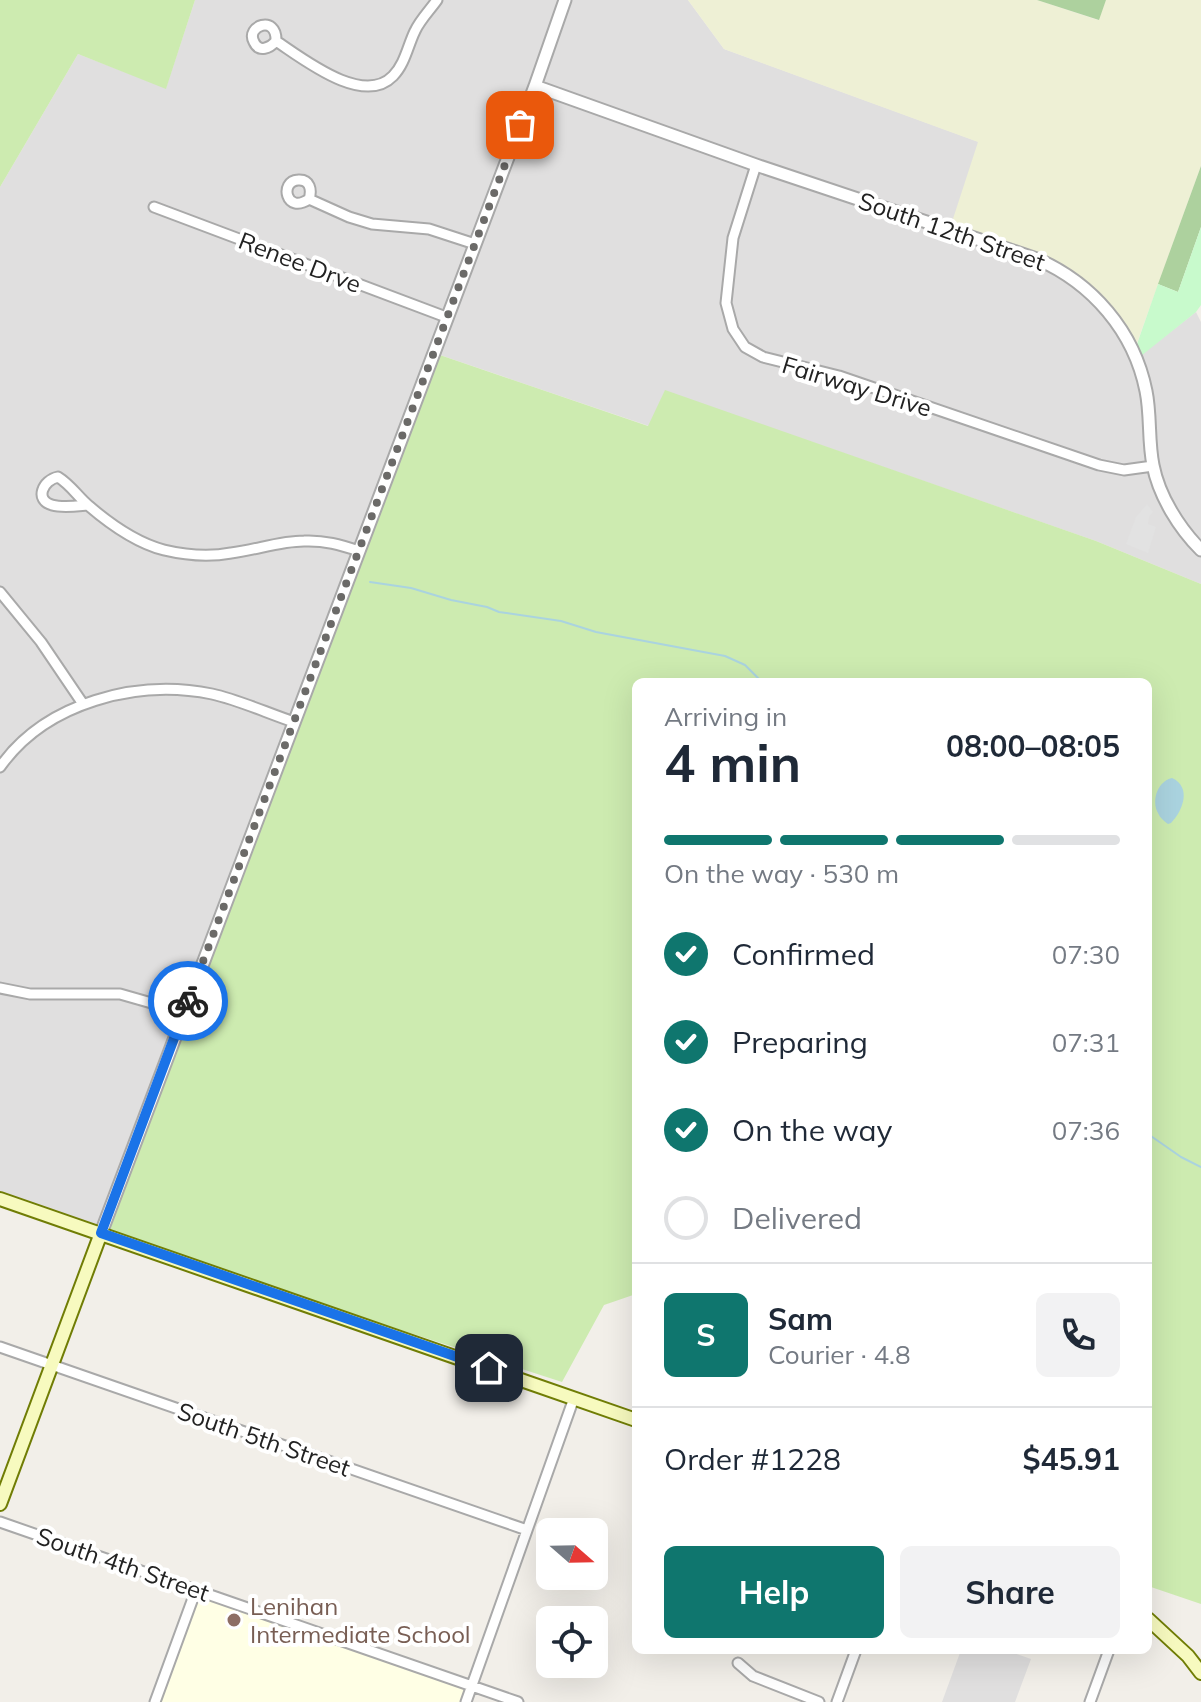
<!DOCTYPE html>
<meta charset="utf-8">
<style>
:root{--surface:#fff;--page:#f2f2f3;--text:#1f2937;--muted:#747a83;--line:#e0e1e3;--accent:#0f766e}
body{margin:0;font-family:Mulish,sans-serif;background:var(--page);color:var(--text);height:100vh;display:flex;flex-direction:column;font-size:30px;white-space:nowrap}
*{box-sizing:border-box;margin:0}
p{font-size:26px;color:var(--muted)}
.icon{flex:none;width:44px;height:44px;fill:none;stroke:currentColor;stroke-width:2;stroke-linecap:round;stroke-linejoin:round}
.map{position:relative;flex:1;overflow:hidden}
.panel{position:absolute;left:632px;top:678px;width:520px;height:976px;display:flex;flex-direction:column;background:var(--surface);border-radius:12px;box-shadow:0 8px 32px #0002}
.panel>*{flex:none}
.needle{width:52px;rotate:110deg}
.tools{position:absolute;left:536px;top:1518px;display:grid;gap:16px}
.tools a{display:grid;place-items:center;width:72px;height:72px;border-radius:12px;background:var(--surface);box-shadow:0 8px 32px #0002;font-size:40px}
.pin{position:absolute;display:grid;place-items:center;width:68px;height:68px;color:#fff;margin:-34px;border-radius:16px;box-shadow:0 4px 12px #0006}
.courier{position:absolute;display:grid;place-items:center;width:80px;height:80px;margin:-40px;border:6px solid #1a73e8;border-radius:50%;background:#fff;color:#222;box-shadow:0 2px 10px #0007}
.head em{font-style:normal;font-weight:700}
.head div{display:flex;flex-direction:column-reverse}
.head{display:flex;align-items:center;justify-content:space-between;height:136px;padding:0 32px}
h1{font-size:52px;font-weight:700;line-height:60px}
.bar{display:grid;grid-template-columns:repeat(4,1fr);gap:12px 8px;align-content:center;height:96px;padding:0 32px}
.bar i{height:10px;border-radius:6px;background:var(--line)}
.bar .active{background:var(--accent)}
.bar p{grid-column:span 4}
.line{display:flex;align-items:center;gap:20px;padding:0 32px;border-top:2px solid var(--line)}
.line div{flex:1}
.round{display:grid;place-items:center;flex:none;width:84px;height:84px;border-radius:12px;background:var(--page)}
ol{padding:0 32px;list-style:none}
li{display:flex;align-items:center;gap:24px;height:88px}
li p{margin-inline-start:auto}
li .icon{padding:8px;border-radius:50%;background:var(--accent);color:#fff;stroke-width:4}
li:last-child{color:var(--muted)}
li i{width:44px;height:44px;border:4px solid var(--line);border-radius:50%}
.primary-button{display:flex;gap:16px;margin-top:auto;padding:16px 32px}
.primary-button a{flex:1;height:92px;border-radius:12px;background:var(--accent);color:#fff;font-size:32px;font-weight:700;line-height:92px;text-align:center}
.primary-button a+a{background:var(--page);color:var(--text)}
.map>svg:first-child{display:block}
</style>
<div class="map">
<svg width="1201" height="1702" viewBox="0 0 1201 1702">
<rect width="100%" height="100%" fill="#f2efe9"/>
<!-- residential -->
<path fill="#e0dfdf" d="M 195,0 L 688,0 L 724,49 L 979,142 L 1070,276 L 1140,356 L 1196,312 L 1201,322 L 1201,584 L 1096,541 L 665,391 L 649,426 L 434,353 L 101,1233 L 0,1198 L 0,187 L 78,54 L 166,88 Z
M 961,1650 L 1005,1650 L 1031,1659 L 1015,1702 L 942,1702 Z"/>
<!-- education -->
<path fill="#ffffe5" d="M 196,1590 L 472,1686 L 466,1702 L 155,1702 Z"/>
<!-- farmland -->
<path fill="#eef0d5" d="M 688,0 L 1037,0 L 1098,20 L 1106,0 L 1201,0 L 1201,166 L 1134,351 L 1122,331 L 1070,276 L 950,228 L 978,142 L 724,49 Z"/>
<!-- grass -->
<path fill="#cdebb0" d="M 0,0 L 195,0 L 166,89 L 78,54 L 0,187 Z
M 434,353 L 648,426 L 665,390 L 1096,541 L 1201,584 L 1201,1604 L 1148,1586 L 1148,1309 L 1150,1303 L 1148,1302 L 1148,682 L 636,682 L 636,1294 L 604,1305 L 562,1382 L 101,1233 Z"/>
<!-- forest -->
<path fill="#add19e" d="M 1037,0 L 1106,0 L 1099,20 Z
M 1201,166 L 1201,227 L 1178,292 L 1158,284 Z"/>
<!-- park -->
<path fill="#c8facc" d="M 1201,227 L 1201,305 L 1196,312 L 1141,356 L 1137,344 L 1158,284 L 1178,292 Z"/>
<!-- parking -->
<path fill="#e2e2e2" d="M 1147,504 L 1153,512 L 1149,517 L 1148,524 L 1156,527 L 1148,553 L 1126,544 L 1136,517 Z"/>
<!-- water -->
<path fill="#aad3df" d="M 1172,778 C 1192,787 1183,811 1171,823 L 1168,824 C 1164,821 1160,818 1158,813 C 1151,800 1158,781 1172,778 Z"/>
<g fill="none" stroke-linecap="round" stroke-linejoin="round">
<!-- stream -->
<path stroke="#aad3df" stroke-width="2" d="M 370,582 L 411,588 L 451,600 L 487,607 L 499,612 L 561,621 L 596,632 L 725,656 L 745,665 L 762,682
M 1148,1134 L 1181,1157 L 1201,1167"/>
<!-- minor casing -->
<g stroke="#a9a9a9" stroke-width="13">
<path id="minor" d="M 276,41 C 270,48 259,53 254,42 C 245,26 277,14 276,41 C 302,58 363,107 393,76 C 405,64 408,45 415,31 C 420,20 430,10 437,0
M 756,165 L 733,238 L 726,303 L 733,329 L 745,347 L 763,357 L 839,376 L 1099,465 L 1124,470 L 1153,466
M 309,199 C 312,190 310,179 298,180 C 279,181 286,215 309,199 L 349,217 L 372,224 L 429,229 L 475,244
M 154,207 L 446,317
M 87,505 C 76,506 63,508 52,505 C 34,500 43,480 58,477 C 71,485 78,497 89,506 C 110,524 137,543 164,550 C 185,555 210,557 231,553 C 256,550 280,541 304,541 C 324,540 341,545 359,551
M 0,592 L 41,642 L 83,704
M 0,767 C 46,702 137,679 212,694 C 239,700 267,713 294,722
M 0,988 L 30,994 L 120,994 L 183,1012
M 0,1347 L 527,1530
M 0,1522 L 518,1702
M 738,1663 L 753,1676 L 819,1702
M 155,1702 L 196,1590
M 466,1702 L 574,1398
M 837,1702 L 856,1650
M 1090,1702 L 1109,1650"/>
</g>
<!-- tertiary casing -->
<g stroke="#a9a9a9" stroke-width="15">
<path id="tertiary" d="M 535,86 L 756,165 L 1037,259 C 1092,283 1134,331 1146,391 C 1151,415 1148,441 1153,465 C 1159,496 1179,528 1201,550
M 101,1233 L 535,86 L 565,0"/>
</g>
<!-- secondary casing -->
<g stroke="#707d05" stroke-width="16">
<path id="secondary" d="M 0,1199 L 636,1420
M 0,1504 L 101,1233
M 1148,1619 L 1188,1656 L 1201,1673"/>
</g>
<!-- minor -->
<use href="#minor" stroke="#fff" stroke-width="9"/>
<!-- tertiary -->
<use href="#tertiary" stroke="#fff" stroke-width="11"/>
<!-- secondary -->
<use href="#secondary" stroke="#f7fabf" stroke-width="12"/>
</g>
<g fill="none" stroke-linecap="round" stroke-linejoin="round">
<!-- done -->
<path stroke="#6b6a68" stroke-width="8" stroke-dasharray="0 14.4" d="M 188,1001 L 520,125"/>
<!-- route -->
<path stroke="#1a73e8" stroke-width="10" d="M 188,1001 L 101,1233 L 489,1368"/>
</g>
<!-- markers -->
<circle fill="#8d6e63" stroke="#fff" stroke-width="3" cx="234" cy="1620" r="8"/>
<g text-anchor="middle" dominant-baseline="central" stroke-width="8" stroke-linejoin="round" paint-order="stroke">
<!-- street labels -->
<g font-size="24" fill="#222" stroke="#fff">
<text transform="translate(952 231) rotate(19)">South 12th Street</text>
<text transform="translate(300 262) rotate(21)">Renee Drve</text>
<text transform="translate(857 386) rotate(17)">Fairway Drive</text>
<text transform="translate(264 1439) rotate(19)">South 5th Street</text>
<text transform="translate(123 1564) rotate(19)">South 4th Street</text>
</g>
<!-- education labels -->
<g font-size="24" fill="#785e54" stroke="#fff" text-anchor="start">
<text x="250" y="1606">Lenihan<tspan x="250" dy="28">Intermediate School</tspan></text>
</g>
</g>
</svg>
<div class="tools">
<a><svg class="needle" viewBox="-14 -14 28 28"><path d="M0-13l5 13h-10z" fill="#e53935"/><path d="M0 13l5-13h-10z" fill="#747a83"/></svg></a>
<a><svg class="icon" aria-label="locate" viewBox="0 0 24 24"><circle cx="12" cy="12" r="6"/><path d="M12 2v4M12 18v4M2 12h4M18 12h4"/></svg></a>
</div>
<div class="pin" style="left:520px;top:125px;background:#ea580c"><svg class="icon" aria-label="bag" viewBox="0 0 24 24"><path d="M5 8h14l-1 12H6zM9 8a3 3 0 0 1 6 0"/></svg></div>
<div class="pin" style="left:489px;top:1368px;background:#1f2937"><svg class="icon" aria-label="home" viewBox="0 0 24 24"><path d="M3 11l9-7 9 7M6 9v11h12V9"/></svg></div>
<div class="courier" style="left:188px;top:1001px"><svg class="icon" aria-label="bike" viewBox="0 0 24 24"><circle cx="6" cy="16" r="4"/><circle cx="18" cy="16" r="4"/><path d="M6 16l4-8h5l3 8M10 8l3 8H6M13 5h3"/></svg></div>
<section class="panel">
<div class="head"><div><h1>4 min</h1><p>Arriving in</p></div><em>08:00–08:05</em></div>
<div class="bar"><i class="active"></i><i class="active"></i><i class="active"></i><i></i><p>On the way · 530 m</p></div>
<ol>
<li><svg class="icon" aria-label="check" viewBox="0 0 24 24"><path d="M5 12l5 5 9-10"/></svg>Confirmed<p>07:30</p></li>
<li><svg class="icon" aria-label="check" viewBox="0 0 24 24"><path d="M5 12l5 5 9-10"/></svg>Preparing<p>07:31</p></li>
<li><svg class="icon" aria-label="check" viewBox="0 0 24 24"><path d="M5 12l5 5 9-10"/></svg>On the way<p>07:36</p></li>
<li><i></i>Delivered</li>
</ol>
<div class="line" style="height:144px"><b class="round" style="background:var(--accent);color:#fff">S</b><div><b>Sam</b><p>Courier · 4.8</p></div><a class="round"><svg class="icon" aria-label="phone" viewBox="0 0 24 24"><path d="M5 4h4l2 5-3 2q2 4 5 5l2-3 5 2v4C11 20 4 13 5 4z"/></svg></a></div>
<div class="line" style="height:104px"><div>Order #1228</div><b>$45.91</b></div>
<div class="primary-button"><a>Help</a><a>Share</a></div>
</section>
</div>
